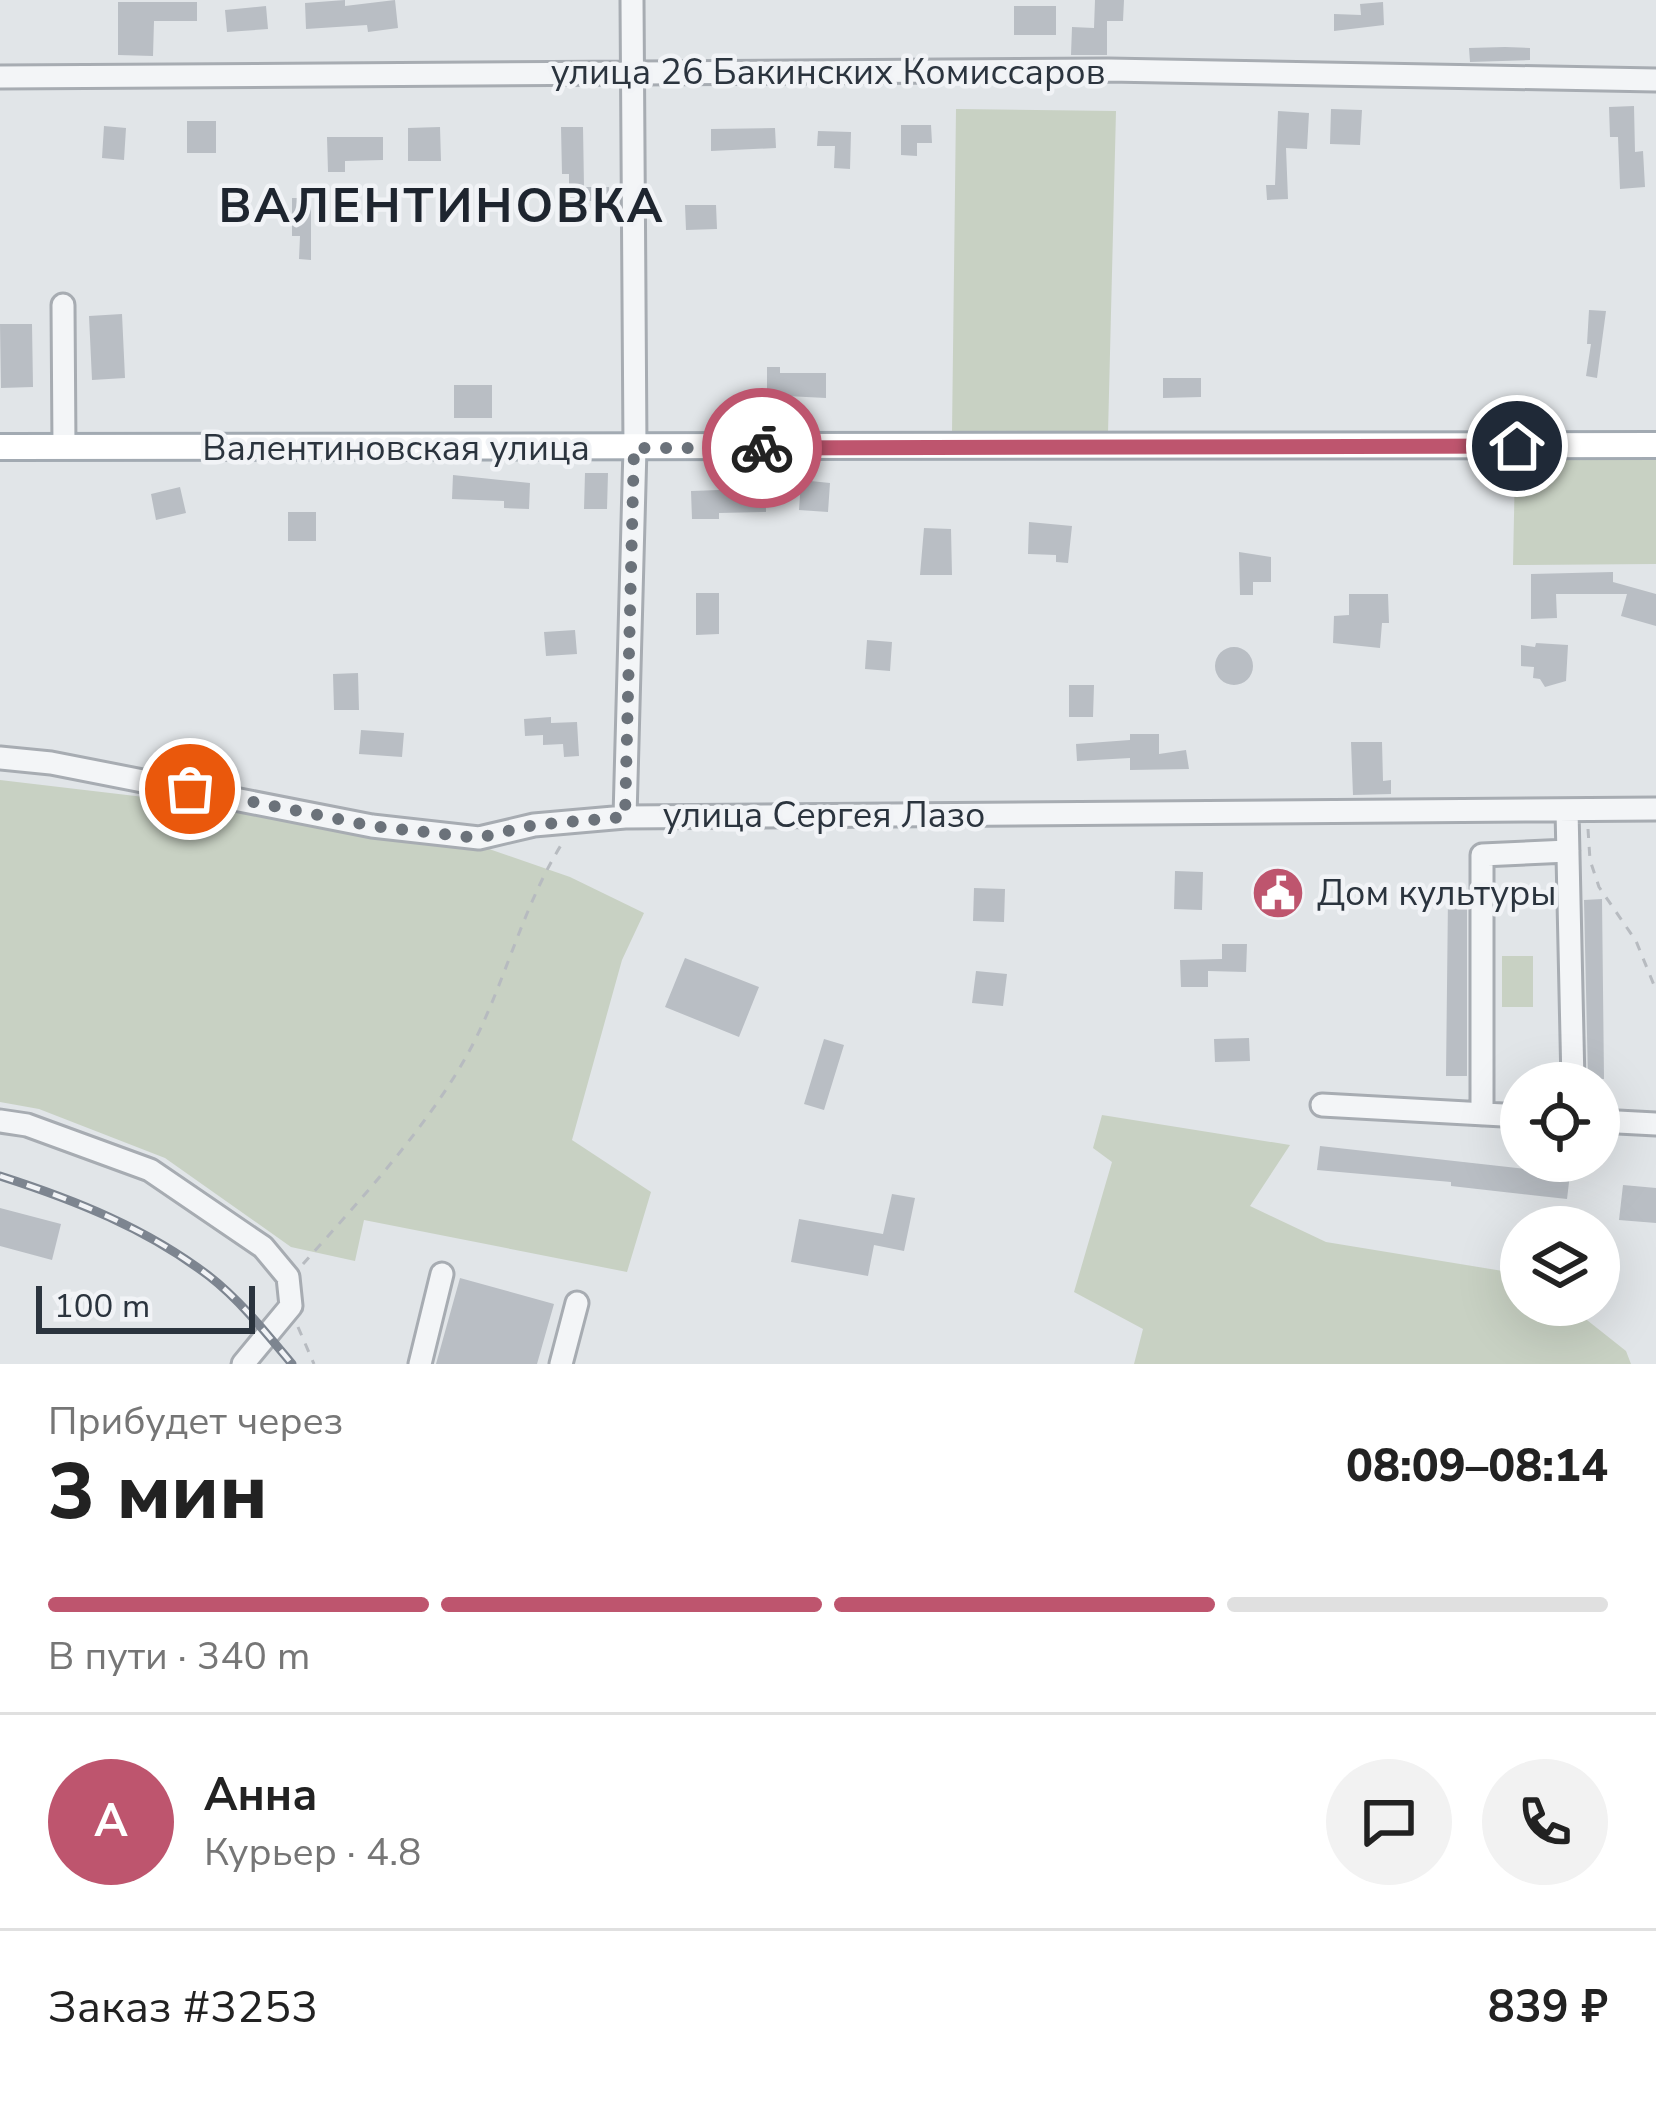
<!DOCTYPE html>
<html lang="ru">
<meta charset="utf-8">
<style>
:root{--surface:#fff;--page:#f2f2f2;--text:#222;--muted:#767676;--line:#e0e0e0;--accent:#be556e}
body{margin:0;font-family:"Nunito Sans",sans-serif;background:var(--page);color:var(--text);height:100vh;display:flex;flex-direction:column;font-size:45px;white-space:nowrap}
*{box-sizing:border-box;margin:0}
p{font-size:39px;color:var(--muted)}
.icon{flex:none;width:66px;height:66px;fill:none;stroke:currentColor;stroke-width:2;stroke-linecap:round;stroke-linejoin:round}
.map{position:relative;height:1364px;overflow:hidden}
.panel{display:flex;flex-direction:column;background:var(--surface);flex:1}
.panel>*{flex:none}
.tools{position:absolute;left:1500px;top:1062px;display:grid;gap:24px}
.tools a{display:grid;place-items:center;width:120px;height:120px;border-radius:50%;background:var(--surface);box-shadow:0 12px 48px #0002;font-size:60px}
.scale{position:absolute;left:36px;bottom:30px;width:219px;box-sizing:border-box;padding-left:12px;border:6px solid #2b343e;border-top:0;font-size:33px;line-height:42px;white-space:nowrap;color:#2b343e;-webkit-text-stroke:9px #f1f3f6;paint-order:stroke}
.pin{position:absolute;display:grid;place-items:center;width:102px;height:102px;color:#fff;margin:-51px;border:6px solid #fff;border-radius:50%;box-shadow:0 3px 12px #0007}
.courier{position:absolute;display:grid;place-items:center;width:120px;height:120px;margin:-60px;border:9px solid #be556e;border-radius:50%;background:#fff;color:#222;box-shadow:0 3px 15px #0007}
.summary em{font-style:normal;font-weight:800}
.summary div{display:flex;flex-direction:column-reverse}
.summary{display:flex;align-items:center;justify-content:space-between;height:204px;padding:0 48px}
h1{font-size:78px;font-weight:800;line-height:90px}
.bar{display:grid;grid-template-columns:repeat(4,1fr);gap:18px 12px;align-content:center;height:144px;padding:0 48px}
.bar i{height:15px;border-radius:9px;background:var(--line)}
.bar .current{background:var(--accent)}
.bar p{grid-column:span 4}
.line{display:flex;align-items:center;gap:30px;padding:0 48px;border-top:3px solid var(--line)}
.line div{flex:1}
.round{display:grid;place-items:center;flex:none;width:126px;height:126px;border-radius:63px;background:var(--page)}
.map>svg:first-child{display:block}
</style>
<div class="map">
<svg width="1656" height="1364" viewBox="0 0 1656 1364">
<rect width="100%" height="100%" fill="#e1e5e8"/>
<!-- green -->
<path fill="#c8d1c3" d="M 956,109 L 1116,111 L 1108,434 L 952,433 Z
M 1523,458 L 1656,458 L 1656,564 L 1513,565 L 1515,467 Z
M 0,780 L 440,832 L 570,877 L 644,913 L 622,960 L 572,1140 L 651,1192 L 627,1272 L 364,1220 L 355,1261 L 291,1247 L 165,1158 L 39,1109 L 0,1102 Z
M 1502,956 L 1533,956 L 1533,1007 L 1502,1007 Z
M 1102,1115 L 1290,1145 L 1250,1206 L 1326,1242 L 1521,1274 L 1521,1305 L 1568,1305 L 1626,1351 L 1631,1364 L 1134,1364 L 1143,1329 L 1074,1292 L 1112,1162 L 1093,1148 Z"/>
<!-- building -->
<path fill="#b9bec4" d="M 345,0 L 345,6 L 395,0 L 398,28 L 368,32 L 367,25 L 306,29 L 305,3 Z
M 1095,0 L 1124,0 L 1123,21 L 1107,21 L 1107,55 L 1071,55 L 1072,27 L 1094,28 Z
M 118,2 L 197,2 L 197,21 L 154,21 L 153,56 L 118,55 Z
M 1383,2 L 1384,25 L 1334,31 L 1334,14 L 1361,15 L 1360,4 Z
M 266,6 L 268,29 L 227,32 L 225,10 Z
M 1014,6 L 1056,6 L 1056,35 L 1014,35 Z
M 1505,47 L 1530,48 L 1530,60 L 1470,62 L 1469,48 Z
M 1634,106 L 1635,152 L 1643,151 L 1645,187 L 1620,189 L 1618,137 L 1610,137 L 1609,107 Z
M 1331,109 L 1362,110 L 1360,145 L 1330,144 Z
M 1278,111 L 1309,113 L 1307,149 L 1286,148 L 1288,199 L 1267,200 L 1266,185 L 1275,185 Z
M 187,121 L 216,121 L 216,153 L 187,153 Z
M 901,125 L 931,125 L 932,143 L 917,143 L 917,156 L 901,155 Z
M 104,126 L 126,128 L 124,160 L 102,158 Z
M 440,127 L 441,161 L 408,161 L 408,128 Z
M 561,127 L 583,127 L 584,187 L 609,187 L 609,201 L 569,201 L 569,174 L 562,174 Z
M 775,128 L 776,148 L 711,151 L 711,129 Z
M 818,131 L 851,132 L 850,169 L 834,168 L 835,146 L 817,146 Z
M 327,137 L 383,137 L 383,160 L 345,161 L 345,172 L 328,172 Z
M 292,198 L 311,198 L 311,260 L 299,259 L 300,236 L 292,236 Z
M 685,205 L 716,205 L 717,229 L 686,230 Z
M 1589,310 L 1606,311 L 1597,378 L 1586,376 L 1591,344 L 1587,344 Z
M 122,314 L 125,378 L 92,380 L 89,316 Z
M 0,324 L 32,324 L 33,387 L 1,388 Z
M 767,367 L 780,367 L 780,373 L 826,373 L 826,398 L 767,395 Z
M 1163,378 L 1201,378 L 1201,397 L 1163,398 Z
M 454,385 L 492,385 L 492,418 L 454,418 Z
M 585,473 L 608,473 L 607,509 L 584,509 Z
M 453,475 L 530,483 L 529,509 L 504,508 L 504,501 L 452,499 Z
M 801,480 L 830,483 L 828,512 L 799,510 Z
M 180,487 L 186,513 L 156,520 L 151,494 Z
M 719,490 L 766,491 L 766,512 L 719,513 L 719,519 L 692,519 L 691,491 Z
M 288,512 L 316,512 L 316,541 L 288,541 Z
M 1029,522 L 1072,526 L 1068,563 L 1056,562 L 1056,555 L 1028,554 Z
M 924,528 L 951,529 L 952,575 L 920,575 Z
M 1239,552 L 1271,557 L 1271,582 L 1253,582 L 1253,595 L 1240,595 Z
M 1613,572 L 1613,582 L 1656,594 L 1656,626 L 1621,616 L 1627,594 L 1556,594 L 1557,618 L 1531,619 L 1531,574 Z
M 696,593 L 719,593 L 719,634 L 696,635 Z
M 1349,594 L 1388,594 L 1389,623 L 1382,623 L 1380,648 L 1333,643 L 1334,616 L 1349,615 Z
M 575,630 L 577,654 L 546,656 L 544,632 Z
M 867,640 L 892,642 L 890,671 L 865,669 Z
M 1536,643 L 1568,645 L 1566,681 L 1545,687 L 1540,679 L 1533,678 L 1534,667 L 1521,666 L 1521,645 L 1535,647 Z
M1215 666a19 19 0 1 1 38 0a19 19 0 1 1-38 0Z
M 358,673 L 359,710 L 334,710 L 333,674 Z
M 1069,685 L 1094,685 L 1093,717 L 1069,717 Z
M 551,717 L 551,723 L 577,722 L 579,756 L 564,757 L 563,744 L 543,745 L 543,735 L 525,736 L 524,719 Z
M 361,730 L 404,733 L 402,757 L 359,754 Z
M 1130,734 L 1159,734 L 1159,754 L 1186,750 L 1189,769 L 1130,770 L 1130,758 L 1077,761 L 1076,744 L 1130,740 Z
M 1351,742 L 1382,742 L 1383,781 L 1391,780 L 1391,794 L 1353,795 Z
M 1175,871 L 1203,872 L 1202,910 L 1174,909 Z
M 974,888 L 1005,889 L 1004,922 L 973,921 Z
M 1448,898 L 1467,898 L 1467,1076 L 1446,1076 Z
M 1602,899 L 1604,1079 L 1588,1079 L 1584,900 Z
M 1222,944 L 1247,944 L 1246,972 L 1208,971 L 1208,987 L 1181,987 L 1180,960 L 1222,959 Z
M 685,958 L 759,987 L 739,1037 L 665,1007 Z
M 976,971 L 1007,974 L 1003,1006 L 972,1003 Z
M 1249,1038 L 1250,1061 L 1215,1062 L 1214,1039 Z
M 824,1039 L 844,1045 L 824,1110 L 804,1104 Z
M 1320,1146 L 1570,1174 L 1567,1199 L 1451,1186 L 1451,1182 L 1317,1170 Z
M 1623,1185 L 1656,1188 L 1656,1223 L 1619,1220 Z
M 892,1194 L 915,1198 L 904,1251 L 874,1245 L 868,1276 L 791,1262 L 799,1219 L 883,1234 Z
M 0,1208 L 61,1224 L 52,1260 L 0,1246 Z
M 460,1278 L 554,1304 L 537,1364 L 436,1364 Z"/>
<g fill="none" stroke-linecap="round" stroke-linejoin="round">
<!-- minor casing -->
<g stroke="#a7acb2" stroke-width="27">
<path id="minor" d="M 0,77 L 1108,70 L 1656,80
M 63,305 L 64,447
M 0,758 L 51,763 L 372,826 L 479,838 L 534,825 L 625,817 L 1656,809
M 1567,810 L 1573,1083
M 625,817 L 635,448 L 632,0
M 1322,1105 L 1521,1116
M 1482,1114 L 1482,855 L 1568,851
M 0,1121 L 27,1125 L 150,1170 L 263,1247 L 288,1277 L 291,1306 L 243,1364
M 1599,1121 L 1656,1124
M 420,1364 L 442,1274
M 561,1364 L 577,1303"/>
</g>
<!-- major casing -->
<g stroke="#a2aab2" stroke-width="30">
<path id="major" d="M 0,447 L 1656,445"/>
</g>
<!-- path -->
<path stroke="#b7bbc0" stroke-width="3" stroke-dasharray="9 9" stroke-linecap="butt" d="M 1588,829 L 1590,860 L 1599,887 L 1636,941 L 1656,990
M 303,1264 C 362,1198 438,1116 477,1036 C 508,972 525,902 563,842
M 298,1327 L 314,1364"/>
<!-- minor -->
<use href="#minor" stroke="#f3f5f7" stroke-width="21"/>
<!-- major -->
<use href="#major" stroke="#fff" stroke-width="24"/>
<!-- rail casing -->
<g stroke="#7d8590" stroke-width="9">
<path id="rail" d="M 0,1176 C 75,1200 146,1228 209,1276 C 240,1300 267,1334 292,1364"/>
</g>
<!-- rail -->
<use href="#rail" stroke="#f1f3f6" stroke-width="4.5" stroke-dasharray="14" stroke-linecap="butt"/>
</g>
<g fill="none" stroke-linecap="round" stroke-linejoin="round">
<!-- done -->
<path stroke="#6b727a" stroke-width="12" stroke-dasharray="0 21.6" d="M 190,789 L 372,826 L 478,838 L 534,825 L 625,817 L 634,448 L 762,448"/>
<!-- route -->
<path stroke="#be556e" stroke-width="15" d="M 762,448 L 1517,446"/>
</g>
<!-- icons -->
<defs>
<g id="civic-disc" transform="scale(2.7)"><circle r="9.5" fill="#be556e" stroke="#f1f3f6"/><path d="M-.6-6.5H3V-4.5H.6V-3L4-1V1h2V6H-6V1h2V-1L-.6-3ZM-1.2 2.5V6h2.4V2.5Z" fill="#fff"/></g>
</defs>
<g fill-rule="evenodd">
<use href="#civic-disc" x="1278" y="893"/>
</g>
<g text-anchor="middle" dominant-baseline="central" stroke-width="9" stroke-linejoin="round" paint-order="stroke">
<!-- street labels -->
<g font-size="36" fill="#2b343e" stroke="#f1f3f6">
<text x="828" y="72">улица 26 Бакинских Комиссаров</text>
<text x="396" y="448">Валентиновская улица</text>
<text x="824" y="815">улица Сергея Лазо</text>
</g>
<!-- poi labels -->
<g font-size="36" fill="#2b343e" stroke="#f1f3f6" text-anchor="start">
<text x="1317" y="893">Дом культуры</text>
</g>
<!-- district labels -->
<g font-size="48" font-weight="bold" letter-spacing="3" fill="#1e252f" stroke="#f1f3f6">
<text x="442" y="206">ВАЛЕНТИНОВКА</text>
</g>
</g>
</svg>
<div class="tools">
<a><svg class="icon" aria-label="locate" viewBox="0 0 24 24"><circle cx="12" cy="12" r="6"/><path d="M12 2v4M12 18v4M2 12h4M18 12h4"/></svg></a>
<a><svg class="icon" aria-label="layers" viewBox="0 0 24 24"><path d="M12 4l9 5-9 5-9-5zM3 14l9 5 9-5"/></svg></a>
</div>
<div class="scale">100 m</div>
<div class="pin" style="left:190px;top:789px;background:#ea580c"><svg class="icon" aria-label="bag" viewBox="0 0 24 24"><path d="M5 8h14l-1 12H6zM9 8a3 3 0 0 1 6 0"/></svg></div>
<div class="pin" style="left:1517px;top:446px;background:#1f2937"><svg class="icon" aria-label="home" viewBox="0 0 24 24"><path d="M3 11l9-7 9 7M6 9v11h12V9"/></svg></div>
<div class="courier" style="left:762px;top:448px"><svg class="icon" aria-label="bike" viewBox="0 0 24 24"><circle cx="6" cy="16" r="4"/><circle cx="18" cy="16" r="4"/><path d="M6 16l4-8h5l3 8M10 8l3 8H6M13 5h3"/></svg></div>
</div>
<section class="panel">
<div class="summary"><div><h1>3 мин</h1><p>Прибудет через</p></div><em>08:09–08:14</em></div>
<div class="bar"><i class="current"></i><i class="current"></i><i class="current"></i><i></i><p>В пути · 340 m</p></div>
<div class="line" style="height:216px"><b class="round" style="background:var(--accent);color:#fff">А</b><div><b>Анна</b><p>Курьер · 4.8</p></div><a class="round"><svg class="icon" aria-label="chat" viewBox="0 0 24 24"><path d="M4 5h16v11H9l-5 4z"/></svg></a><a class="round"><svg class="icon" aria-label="phone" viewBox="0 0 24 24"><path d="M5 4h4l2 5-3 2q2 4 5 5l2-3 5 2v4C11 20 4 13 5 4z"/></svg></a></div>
<div class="line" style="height:156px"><div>Заказ #3253</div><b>839 ₽</b></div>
</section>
